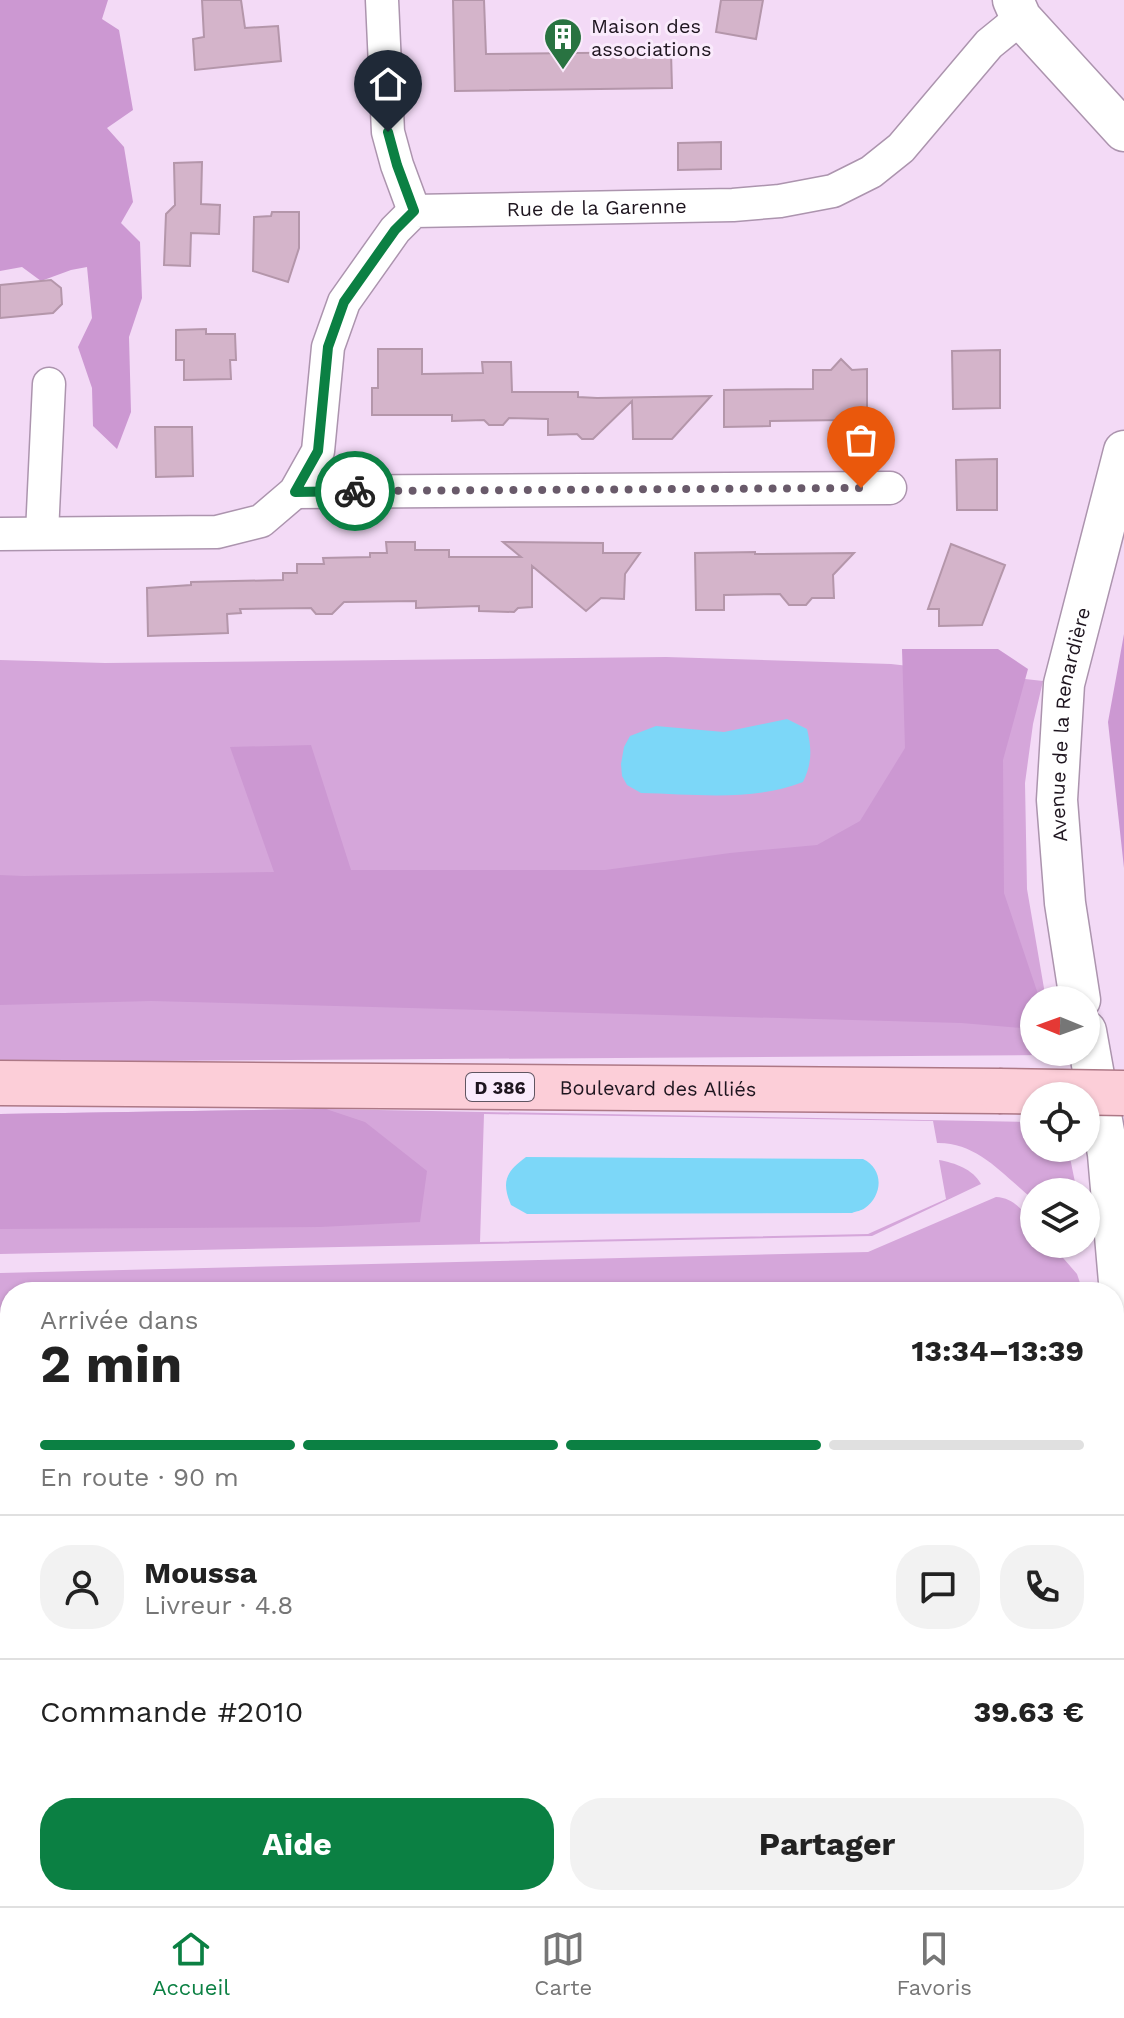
<!DOCTYPE html>
<html lang="fr">
<meta charset="utf-8">
<style>
:root{--surface:#fff;--page:#f2f2f2;--text:#222;--muted:#767676;--line:#e0e0e0;--accent:#0b8043}
body{margin:0;font-family:"Work Sans",sans-serif;background:var(--page);color:var(--text);height:100vh;display:flex;flex-direction:column;font-size:30px;white-space:nowrap}
*{box-sizing:border-box;margin:0}
p{font-size:26px;color:var(--muted)}
.icon{flex:none;width:44px;height:44px;fill:none;stroke:currentColor;stroke-width:2;stroke-linecap:round;stroke-linejoin:round}
.map{position:relative;flex:1;overflow:hidden}
.details{position:absolute;left:0px;top:1282px;width:1124px;height:624px;display:flex;flex-direction:column;background:var(--surface);border-radius:32px 32px 0 0;box-shadow:0 2px 6px #0004}
.details>*{flex:none}
.needle{width:52px;rotate:271deg}
.buttons{position:absolute;left:1020px;top:986px;display:grid;gap:16px}
.buttons a{display:grid;place-items:center;width:80px;height:80px;border-radius:50%;background:var(--surface);box-shadow:0 2px 6px #0004;font-size:40px}
.pin{position:absolute;display:grid;place-items:center;width:68px;height:68px;color:#fff;margin:-82px -34px;border-radius:50% 50% 50% 0;rotate:-45deg;box-shadow:0 0 8px #0007}
.pin .icon{rotate:45deg}
.courier{position:absolute;display:grid;place-items:center;width:80px;height:80px;margin:-40px;border:6px solid #0b8043;border-radius:50%;background:#fff;color:#222;box-shadow:0 2px 10px #0007}
.head em{font-style:normal;font-weight:700}
.head div{display:flex;flex-direction:column-reverse}
.head{display:flex;align-items:center;justify-content:space-between;height:136px;padding:0 40px}
h1{font-size:52px;font-weight:700;line-height:60px}
.bar{display:grid;grid-template-columns:repeat(4,1fr);gap:12px 8px;align-content:center;height:96px;padding:0 40px}
.bar i{height:10px;border-radius:6px;background:var(--line)}
.bar .on{background:var(--accent)}
.bar p{grid-column:span 4}
.line{display:flex;align-items:center;gap:20px;padding:0 40px;border-top:2px solid var(--line)}
.line div{flex:1}
.round{display:grid;place-items:center;flex:none;width:84px;height:84px;border-radius:32px;background:var(--page)}
.primary-button{display:flex;gap:16px;margin-top:auto;padding:16px 40px}
.primary-button a{flex:1;height:92px;border-radius:32px;background:var(--accent);color:#fff;font-size:32px;font-weight:700;line-height:92px;text-align:center}
.primary-button a+a{background:var(--page);color:var(--text)}
.dock{display:flex;justify-content:space-around;align-items:center;height:112px;border-top:2px solid var(--line);background:var(--surface);font-size:22px;color:var(--muted)}
.dock a{display:grid;justify-items:center;gap:4px}
.dock .on{color:var(--accent)}
.map>svg:first-child{display:block}
</style>
<div class="map">
<svg width="1124" height="1906" viewBox="0 0 1124 1906">
<rect width="100%" height="100%" fill="#f3daf6"/>
<!-- green -->
<path fill="#d5a6da" d="M 666,657 L 891,664 L 1043,681 L 1033,724 L 1025,783 L 1027,889 L 1046,1000 L 1034,1000 L 1034,1052 L 1054,1052 L 1054,1055 L 0,1062 L 0,660 L 105,663 Z
M 326,1109 L 1034,1122 L 1034,1148 L 1068,1148 L 1077,1192 L 1034,1192 L 1034,1200 C 1004,1176 978,1142 937,1143 L 933,1121 L 484,1114 L 480,1242 L 868,1234 L 946,1199 L 939,1160 C 955,1163 973,1169 981,1184 L 872,1236 L 0,1254 L 0,1114 Z
M 996,1197 C 1015,1198 1022,1211 1034,1224 L 1034,1244 L 1051,1244 L 1077,1274 L 1083,1292 L 10,1292 L 10,1358 L 0,1374 L 0,1273 L 868,1252 Z
M 10,1436 L 10,1490 L 2,1489 L 0,1498 L 0,1446 Z
M 0,1628 L 10,1630 L 10,1896 L 88,1896 L 88,1906 L 0,1906 Z
M 132,1896 L 864,1896 L 868,1906 L 131,1906 Z
M 912,1896 L 980,1896 L 980,1906 L 915,1906 Z
M 1002,1896 L 1079,1896 L 1080,1906 L 1002,1906 Z"/>
<!-- forest -->
<path fill="#cc98d2" d="M 0,0 L 108,0 L 102,19 L 119,30 L 133,110 L 107,128 L 124,147 L 133,202 L 121,223 L 140,242 L 142,298 L 129,337 L 131,412 L 117,449 L 93,426 L 92,388 L 78,347 L 92,318 L 87,267 L 71,270 L 41,281 L 22,267 L 0,271 Z
M 1124,634 L 1124,868 L 1108,722 Z
M 902,649 L 998,649 L 1028,669 L 1003,760 L 1004,893 L 1040,1000 L 1034,1000 L 1034,1029 L 961,1023 L 151,1001 L 0,1005 L 0,875 L 24,876 L 274,872 L 230,747 L 311,745 L 351,870 L 605,870 L 730,853 L 817,845 L 860,821 L 905,748 Z
M 326,1109 L 365,1122 L 427,1171 L 420,1222 L 320,1227 L 0,1229 L 0,1114 Z"/>
<!-- water -->
<path fill="#7cd7f8" d="M 787,719 L 807,729 C 812,750 812,763 803,782 C 752,802 694,794 641,793 L 627,785 L 622,776 L 621,764 L 624,747 L 630,736 L 656,726 L 724,732 Z
M 526,1157 L 863,1159 C 884,1169 883,1195 865,1208 C 861,1211 857,1211 852,1213 L 527,1214 L 511,1205 C 501,1181 506,1172 526,1157 Z"/>
<!-- building -->
<path fill="#d4b4ca" stroke="#b496aa" stroke-width="2" d="M 202,0 L 241,0 L 245,28 L 278,26 L 281,61 L 195,70 L 193,39 L 204,37 Z
M 453,0 L 484,0 L 486,54 L 671,52 L 672,88 L 455,91 Z
M 721,0 L 763,0 L 756,39 L 716,32 Z
M 721,142 L 721,169 L 678,170 L 678,143 Z
M 202,162 L 201,204 L 220,205 L 219,234 L 191,233 L 190,266 L 164,265 L 166,214 L 175,205 L 174,163 Z
M 272,212 L 299,212 L 299,248 L 288,282 L 253,271 L 254,217 L 271,216 Z
M 51,280 L 61,288 L 62,304 L 53,313 L 0,318 L 0,285 Z
M 206,329 L 206,334 L 235,334 L 236,360 L 230,360 L 231,379 L 184,380 L 184,360 L 176,360 L 176,330 Z
M 378,349 L 422,349 L 422,374 L 483,373 L 482,362 L 511,362 L 512,392 L 578,392 L 578,397 L 597,398 L 711,396 L 672,439 L 633,439 L 632,401 L 593,439 L 582,439 L 577,434 L 548,435 L 548,419 L 509,418 L 503,425 L 489,425 L 484,420 L 452,421 L 452,415 L 372,415 L 372,388 L 378,388 Z
M 1000,350 L 1000,408 L 953,409 L 952,351 Z
M 841,359 L 852,370 L 867,369 L 867,408 L 855,408 L 855,415 L 842,416 L 843,420 L 770,421 L 770,426 L 724,427 L 724,390 L 813,389 L 813,370 L 831,370 Z
M 155,427 L 192,427 L 193,476 L 156,477 Z
M 997,459 L 997,510 L 957,510 L 956,460 Z
M 386,542 L 415,542 L 415,550 L 449,550 L 449,557 L 521,557 L 503,542 L 603,543 L 603,553 L 640,553 L 625,574 L 624,599 L 601,598 L 586,611 L 532,566 L 532,607 L 518,608 L 514,612 L 479,611 L 479,606 L 416,608 L 416,601 L 344,602 L 332,614 L 316,614 L 311,608 L 240,609 L 241,613 L 227,614 L 228,633 L 148,636 L 147,588 L 191,585 L 191,582 L 283,580 L 283,573 L 297,573 L 297,564 L 324,564 L 323,558 L 370,557 L 370,553 L 387,553 Z
M 951,544 L 1005,565 L 982,625 L 939,626 L 939,609 L 928,609 Z
M 755,552 L 755,554 L 854,553 L 833,575 L 834,598 L 812,598 L 806,605 L 789,605 L 780,594 L 724,595 L 724,610 L 696,610 L 695,553 Z"/>
<g fill="none" stroke-linecap="round" stroke-linejoin="round">
<!-- minor casing -->
<g stroke="#ac94ae" stroke-width="35">
<g id="minor">
<path d="M 382,0 L 388,132 L 397,165 L 414,211"/>
<path d="M 295,492 L 890,488"/>
<path d="M 42,533 L 49,384"/>
<path id="s1" d="M 0,534 L 217,532 L 261,521 L 295,492 L 318,451 L 328,347 L 344,302 L 395,230 L 414,211 L 733,205 L 780,201 L 833,191 L 871,172 L 901,148 L 989,44 L 1021,18"/>
</g>
</g>
<!-- tertiary casing -->
<g stroke="#ac94ae" stroke-width="43">
<g id="tertiary">
<path d="M 1013,0 L 1021,18 L 1124,131"/>
<path id="s2" d="M 1080,1000 L 1065,903 L 1057,800 L 1064,684 L 1124,451"/>
<path d="M 1086,1031 L 1108,1154 L 1124,1340"/>
</g>
</g>
<!-- primary casing -->
<g stroke="#ad7886" stroke-width="47">
<g id="primary">
<path id="s3" d="M 0,1083 L 999,1091"/>
</g>
</g>
<!-- minor -->
<use href="#minor" stroke="#fff" stroke-width="32"/>
<!-- tertiary -->
<use href="#tertiary" stroke="#fff" stroke-width="40"/>
<!-- primary -->
<use href="#primary" stroke="#fcced8" stroke-width="44"/>
<!-- primary-bridge casing -->
<g stroke="#ad7886" stroke-width="47" stroke-linecap="butt">
<path id="primary-bridge" d="M 999,1091 L 1124,1093"/>
</g>
<!-- primary-bridge -->
<use href="#primary-bridge" stroke="#fcced8" stroke-width="44"/>
</g>
<g fill="none" stroke-linecap="round" stroke-linejoin="round">
<!-- done -->
<path stroke="#695a6a" stroke-width="8" stroke-dasharray="0 14.4" d="M 355,491 L 861,488"/>
<!-- route -->
<path stroke="#0b8043" stroke-width="10" d="M 355,491 L 295,492 L 318,451 L 328,347 L 344,302 L 395,230 L 414,211 L 397,165 L 388,132"/>
</g>
<!-- icons -->
<defs>
<g id="building-pin" transform="scale(2)"><path d="M0 17L-7.5 6A9.5 9.5 0 1 1 7.5 6Z" fill="#297341" stroke="#faebfc"/><path d="M-4-6H4V6H1V3H-1V6H-4ZM-2.5-4.3h1.7v1.8h-1.7ZM.8-4.3h1.7v1.8H.8ZM-2.5-1h1.7V.8h-1.7ZM.8-1h1.7V.8H.8Z" fill="#fff"/></g>
</defs>
<g fill-rule="evenodd">
<use href="#building-pin" x="563" y="37"/>
</g>
<g text-anchor="middle" dominant-baseline="central" stroke-width="6" stroke-linejoin="round" paint-order="stroke">
<!-- shield labels -->
<rect fill="#faebfc" stroke="#605561" stroke-width="2" x="466" y="1073" width="68" height="28" rx="6"/>
<g font-size="18" font-weight="bold" fill="#1e151f">
<text x="500" y="1087">D 386</text>
</g>
<!-- poi labels -->
<g font-size="20" fill="#1e151f" stroke="#faebfc" text-anchor="start">
<text x="591" y="26">Maison des<tspan x="591" dy="23">associations</tspan></text>
</g>
<!-- street labels -->
<g font-size="20" fill="#1e151f" stroke="#faebfc">
<text stroke="none"><textPath href="#s1" startOffset="804">Rue de la Garenne</textPath></text>
<text stroke="none"><textPath href="#s2" startOffset="278">Avenue de la Renardière</textPath></text>
<text stroke="none"><textPath href="#s3" startOffset="658">Boulevard des Alliés</textPath></text>
</g>
</g>
</svg>
<div class="buttons">
<a><svg class="needle" viewBox="-14 -14 28 28"><path d="M0-13l5 13h-10z" fill="#e53935"/><path d="M0 13l5-13h-10z" fill="#767676"/></svg></a>
<a><svg class="icon" aria-label="locate" viewBox="0 0 24 24"><circle cx="12" cy="12" r="6"/><path d="M12 2v4M12 18v4M2 12h4M18 12h4"/></svg></a>
<a><svg class="icon" aria-label="layers" viewBox="0 0 24 24"><path d="M12 4l9 5-9 5-9-5zM3 14l9 5 9-5"/></svg></a>
</div>
<div class="pin" style="left:861px;top:488px;background:#ea580c"><svg class="icon" aria-label="bag" viewBox="0 0 24 24"><path d="M5 8h14l-1 12H6zM9 8a3 3 0 0 1 6 0"/></svg></div>
<div class="pin" style="left:388px;top:132px;background:#1f2937"><svg class="icon" aria-label="home" viewBox="0 0 24 24"><path d="M3 11l9-7 9 7M6 9v11h12V9"/></svg></div>
<div class="courier" style="left:355px;top:491px"><svg class="icon" aria-label="bike" viewBox="0 0 24 24"><circle cx="6" cy="16" r="4"/><circle cx="18" cy="16" r="4"/><path d="M6 16l4-8h5l3 8M10 8l3 8H6M13 5h3"/></svg></div>
<section class="details">
<div class="head"><div><h1>2 min</h1><p>Arrivée dans</p></div><em>13:34–13:39</em></div>
<div class="bar"><i class="on"></i><i class="on"></i><i class="on"></i><i></i><p>En route · 90 m</p></div>
<div class="line" style="height:144px"><a class="round"><svg class="icon" aria-label="person" viewBox="0 0 24 24"><circle cx="12" cy="8" r="4"/><path d="M4 21q1-7 8-7t8 7"/></svg></a><div><b>Moussa</b><p>Livreur · 4.8</p></div><a class="round"><svg class="icon" aria-label="chat" viewBox="0 0 24 24"><path d="M4 5h16v11H9l-5 4z"/></svg></a><a class="round"><svg class="icon" aria-label="phone" viewBox="0 0 24 24"><path d="M5 4h4l2 5-3 2q2 4 5 5l2-3 5 2v4C11 20 4 13 5 4z"/></svg></a></div>
<div class="line" style="height:104px"><div>Commande #2010</div><b>39.63 €</b></div>
<div class="primary-button"><a>Aide</a><a>Partager</a></div>
</section>
</div>
<nav class="dock">
<a class="on"><svg class="icon" aria-label="home" viewBox="0 0 24 24"><path d="M3 11l9-7 9 7M6 9v11h12V9"/></svg>Accueil</a>
<a><svg class="icon" aria-label="map" viewBox="0 0 24 24"><path d="M3 6l6-2 6 2 6-2v14l-6 2-6-2-6 2zM9 4v14M15 6v14"/></svg>Carte</a>
<a><svg class="icon" aria-label="saved" viewBox="0 0 24 24"><path d="M7 4h10v16l-5-4-5 4z"/></svg>Favoris</a>
</nav>
